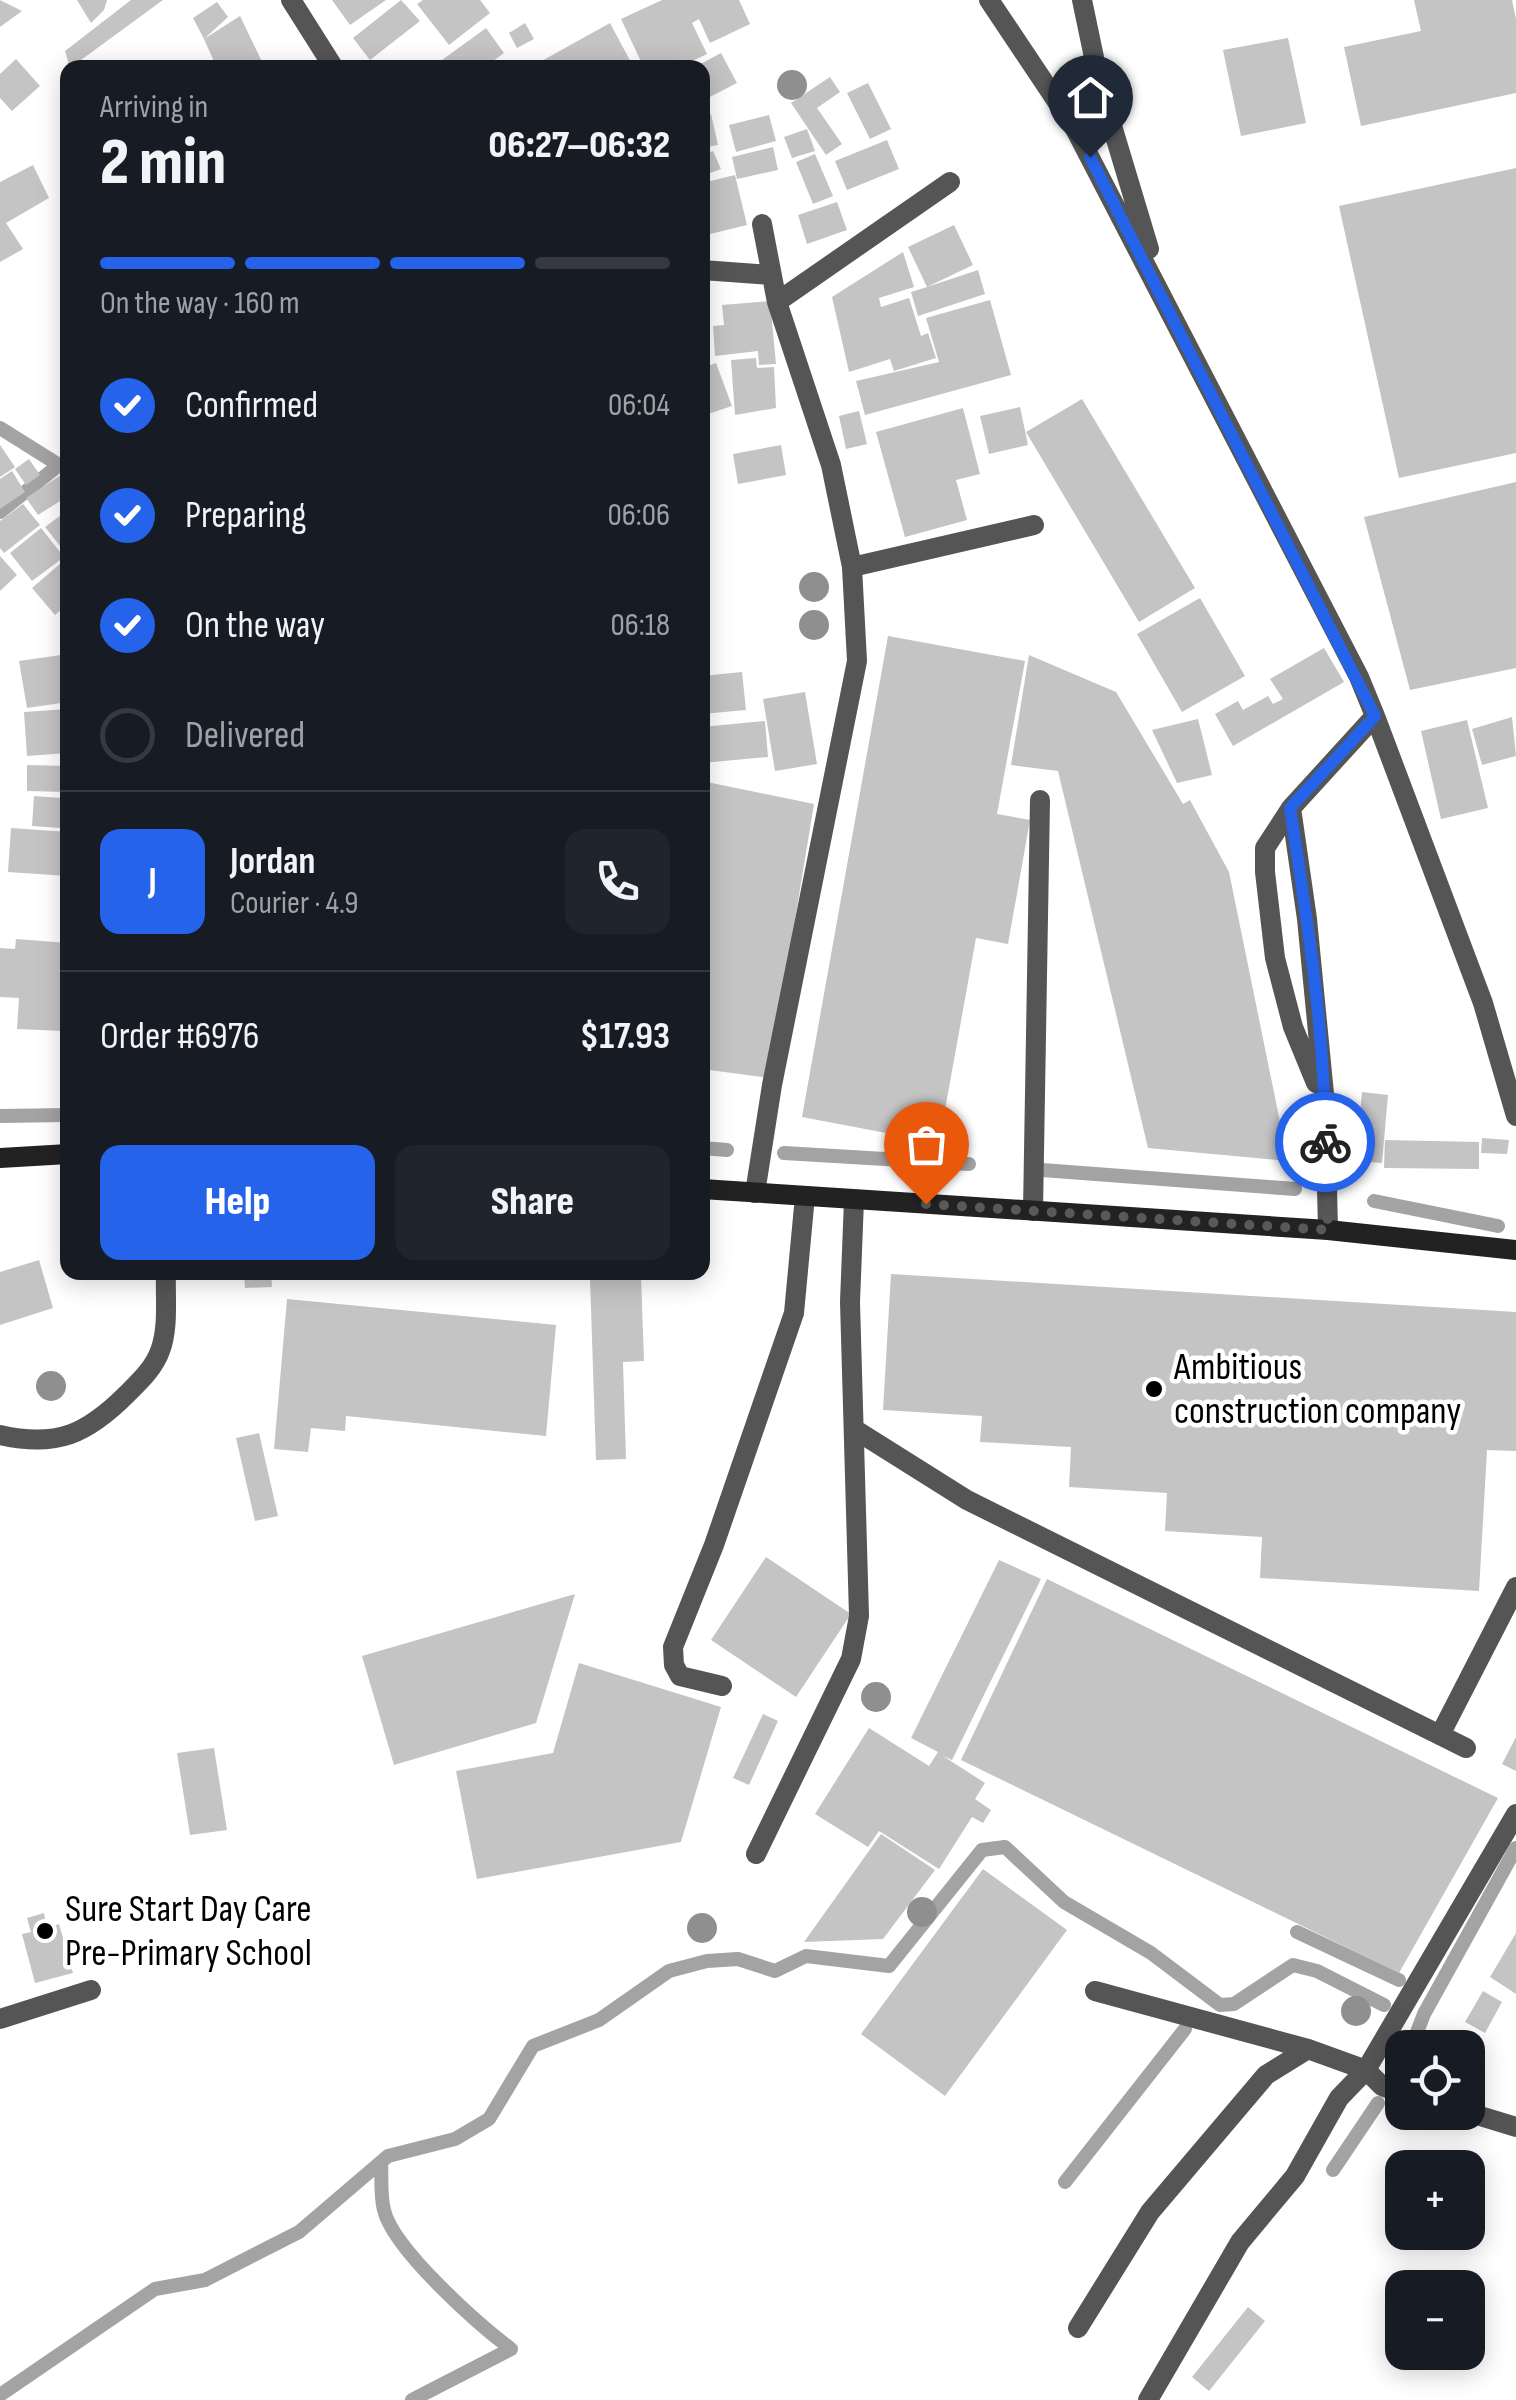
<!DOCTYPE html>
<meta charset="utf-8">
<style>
:root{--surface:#171b24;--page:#20242c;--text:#f1f3f6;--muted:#9ea1a6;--line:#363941;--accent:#2563eb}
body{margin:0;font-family:"Sofia Sans Condensed",sans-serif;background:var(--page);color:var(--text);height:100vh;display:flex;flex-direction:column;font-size:38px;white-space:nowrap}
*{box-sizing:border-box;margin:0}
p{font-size:32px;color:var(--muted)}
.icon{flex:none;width:55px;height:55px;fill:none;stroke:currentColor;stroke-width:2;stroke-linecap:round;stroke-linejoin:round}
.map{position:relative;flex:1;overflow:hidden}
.sheet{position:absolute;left:60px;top:60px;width:650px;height:1220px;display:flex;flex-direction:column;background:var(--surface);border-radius:20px;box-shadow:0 5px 25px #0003}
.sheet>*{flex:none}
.tools{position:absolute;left:1385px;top:2030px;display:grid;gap:20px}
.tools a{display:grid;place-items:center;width:100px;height:100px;border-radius:20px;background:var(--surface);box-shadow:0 5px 25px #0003;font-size:50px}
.pin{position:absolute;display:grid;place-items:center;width:85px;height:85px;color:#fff;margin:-102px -42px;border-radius:50% 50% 50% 0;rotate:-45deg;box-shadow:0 0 10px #0007}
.pin .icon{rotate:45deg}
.courier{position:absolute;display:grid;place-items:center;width:100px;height:100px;margin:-50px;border:8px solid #2563eb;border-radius:50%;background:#fff;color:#222;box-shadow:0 2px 12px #0007}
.head em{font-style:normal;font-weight:800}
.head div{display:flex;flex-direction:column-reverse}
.head{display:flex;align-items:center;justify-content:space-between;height:170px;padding:0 40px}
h1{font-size:65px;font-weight:800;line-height:75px}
.bar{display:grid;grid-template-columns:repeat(4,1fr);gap:15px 10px;align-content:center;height:120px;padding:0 40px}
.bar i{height:12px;border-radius:8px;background:var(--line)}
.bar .selected{background:var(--accent)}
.bar p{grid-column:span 4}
.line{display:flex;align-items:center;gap:25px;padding:0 40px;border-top:2px solid var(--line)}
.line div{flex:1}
.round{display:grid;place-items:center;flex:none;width:105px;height:105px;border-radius:20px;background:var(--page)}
ol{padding:0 40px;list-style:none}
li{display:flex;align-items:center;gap:30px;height:110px}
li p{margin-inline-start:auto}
li .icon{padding:10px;border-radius:50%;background:var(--accent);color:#fff;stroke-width:4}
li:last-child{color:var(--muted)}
li i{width:55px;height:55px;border:5px solid var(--line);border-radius:50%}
.button{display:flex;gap:20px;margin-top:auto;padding:20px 40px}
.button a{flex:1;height:115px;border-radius:20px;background:var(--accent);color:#fff;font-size:40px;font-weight:800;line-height:115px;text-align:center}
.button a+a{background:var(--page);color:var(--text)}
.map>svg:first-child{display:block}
</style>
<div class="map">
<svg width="1516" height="2400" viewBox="0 0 1516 2400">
<rect width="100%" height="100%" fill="#fff"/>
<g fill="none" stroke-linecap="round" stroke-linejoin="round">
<!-- stream -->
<path stroke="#a3a3a3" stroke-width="14" d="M 0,428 L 59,465 L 68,467
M 0,512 L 59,465
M 0,1116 L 67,1115
M 702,1148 L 727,1150
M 784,1153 L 969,1164
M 1042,1170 L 1295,1189
M 1374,1201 L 1498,1226
M 1297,1932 L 1399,1980
M 1411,2048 L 1424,2014 L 1516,1848
M 1402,2070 L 1402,2068
M 381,2162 C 382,2177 380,2195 384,2210 C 393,2249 478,2324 511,2349 L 412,2400
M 1333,2170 L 1378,2103
M 1065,2182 L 1185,2029
M 0,2395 L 155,2289 L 205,2280 L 299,2232 L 388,2156 L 455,2139 L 489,2119 L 533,2046 L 599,2020 L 669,1971 L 707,1961 L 738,1959 L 775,1971 L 806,1956 L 889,1966 L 982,1850 L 1005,1847 L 1064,1902 L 1151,1953 L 1220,2005 L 1234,2004 L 1293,1965 L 1317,1971 L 1384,2005"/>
</g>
<!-- building -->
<path fill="#c4c4c4" d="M 0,0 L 22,11 L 0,27 Z
M 77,0 L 107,0 L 104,10 L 91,23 Z
M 131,0 L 163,0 L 70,68 L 65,51 Z
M 332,0 L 386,0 L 350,25 Z
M 401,0 L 420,21 L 370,60 L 353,38 Z
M 423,0 L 480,0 L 490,13 L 449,45 L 417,4 Z
M 662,0 L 739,0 L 750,24 L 710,43 L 699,19 L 692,23 L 707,54 L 678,68 L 644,68 L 621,19 Z
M 1414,0 L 1512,0 L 1516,19 L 1516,93 L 1361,126 L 1344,47 L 1421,31 Z
M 217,2 L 228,17 L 204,39 L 193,18 Z
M 240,16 L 265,68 L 217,68 L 204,39 Z
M 525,23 L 534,39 L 517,48 L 509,33 Z
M 610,23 L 634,68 L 529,68 Z
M 486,28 L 504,53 L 484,68 L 431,68 Z
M 1288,38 L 1306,123 L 1241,136 L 1223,50 Z
M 721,53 L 737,83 L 702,101 L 702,68 L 693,68 Z
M 16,59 L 40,86 L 12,111 L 0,98 L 0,74 Z
M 830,77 L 840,92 L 817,108 L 842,144 L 826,155 L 791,103 Z
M 868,83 L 891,129 L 870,139 L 847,93 Z
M 711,114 L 718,145 L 702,148 L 702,116 Z
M 769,115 L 776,141 L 736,152 L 729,125 Z
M 807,129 L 815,151 L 792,158 L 784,137 Z
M 887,140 L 899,169 L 847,190 L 835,161 Z
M 773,147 L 778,170 L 737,179 L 732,157 Z
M 713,151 L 721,169 L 702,176 L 702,155 Z
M 815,154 L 833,196 L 813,204 L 796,162 Z
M 33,165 L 49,198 L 6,223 L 23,249 L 0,262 L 0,182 Z
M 1516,168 L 1516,453 L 1399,478 L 1339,206 Z
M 735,175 L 747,225 L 702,236 L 702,183 Z
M 837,202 L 847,230 L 807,244 L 798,215 Z
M 954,225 L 973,265 L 927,287 L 978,270 L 985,294 L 918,316 L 911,292 L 927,287 L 908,247 Z
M 903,252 L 914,287 L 879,298 L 881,307 L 909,298 L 921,336 L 928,333 L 936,358 L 894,371 L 890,359 L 849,372 L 832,297 Z
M 990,300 L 1011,375 L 865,415 L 856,381 L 939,362 L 926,318 Z
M 770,301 L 776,364 L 759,365 L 758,351 L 715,356 L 713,326 L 724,325 L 722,305 Z
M 756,358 L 757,368 L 774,367 L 776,408 L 735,415 L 731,360 Z
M 716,363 L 732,406 L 702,416 L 702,368 Z
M 1082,399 L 1195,588 L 1139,622 L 1026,432 Z
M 1020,407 L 1028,445 L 989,454 L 980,416 Z
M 963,408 L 980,474 L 956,480 L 967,520 L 905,537 L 876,432 Z
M 859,411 L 867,444 L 846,449 L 839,416 Z
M 0,445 L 15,467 L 0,477 Z
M 781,445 L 786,475 L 738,484 L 733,454 Z
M 29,459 L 40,475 L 26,485 L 15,469 Z
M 12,471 L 25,492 L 0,509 L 0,479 Z
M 61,475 L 68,486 L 68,496 L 38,515 L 26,498 Z
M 1516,482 L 1516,668 L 1410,690 L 1364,517 Z
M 23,504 L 40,525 L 4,553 L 0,548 L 0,521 Z
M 68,510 L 68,556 L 45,527 Z
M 41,528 L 64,557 L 32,581 L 10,553 Z
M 0,556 L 17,575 L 0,591 Z
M 61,563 L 68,571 L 68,604 L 55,615 L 32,588 Z
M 1200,598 L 1245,676 L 1182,712 L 1137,634 Z
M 888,636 L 1025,661 L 997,814 L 1030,820 L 1008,944 L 976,938 L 939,1143 L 802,1117 Z
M 1324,648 L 1344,682 L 1233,746 L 1215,714 L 1238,701 L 1243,710 L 1268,696 L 1273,704 L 1283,699 L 1270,679 Z
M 68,654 L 68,702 L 27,708 L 19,661 Z
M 1029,655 L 1116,692 L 1183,804 L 1190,800 L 1229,872 L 1288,1161 L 1148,1148 L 1058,771 L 1011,765 Z
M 742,672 L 746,710 L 702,714 L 702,676 Z
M 805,692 L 817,764 L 775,771 L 763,699 Z
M 68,709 L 67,753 L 27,756 L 24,712 Z
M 1512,717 L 1516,756 L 1482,765 L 1472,729 Z
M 1198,719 L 1212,775 L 1177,783 L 1152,730 Z
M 1467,720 L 1488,808 L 1441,819 L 1421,731 Z
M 765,721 L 768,757 L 702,763 L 702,727 Z
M 27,765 L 68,766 L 68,792 L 27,791 Z
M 702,781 L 814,804 L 769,1078 L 702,1069 Z
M 34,796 L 62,798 L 60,828 L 32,826 Z
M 11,828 L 68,832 L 68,876 L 8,872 Z
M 16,939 L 68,943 L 63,1031 L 17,1029 L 19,998 L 0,997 L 0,948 L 15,949 Z
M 1362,1092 L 1388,1095 L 1382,1163 L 1356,1161 Z
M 1482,1138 L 1509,1140 L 1507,1154 L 1481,1153 Z
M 1385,1140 L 1479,1142 L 1479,1169 L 1384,1168 Z
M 39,1260 L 53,1308 L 0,1325 L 0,1272 Z
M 244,1272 L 271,1272 L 272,1287 L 245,1288 Z
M 891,1274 L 1516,1312 L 1516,1451 L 1487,1450 L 1479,1591 L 1260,1578 L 1262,1537 L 1165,1531 L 1167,1493 L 1069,1487 L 1071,1447 L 980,1442 L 982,1416 L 883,1410 Z
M 641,1276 L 644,1361 L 623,1362 L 626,1459 L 596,1460 L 590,1278 Z
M 287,1299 L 556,1325 L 546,1436 L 346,1416 L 345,1431 L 311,1428 L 308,1452 L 274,1449 Z
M 259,1433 L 278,1516 L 255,1521 L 236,1438 Z
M 766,1557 L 851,1614 L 796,1697 L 711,1640 Z
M 999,1560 L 1041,1579 L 952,1760 L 943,1756 L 985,1783 L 975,1799 L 991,1810 L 983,1823 L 972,1817 L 939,1869 L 879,1831 L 868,1847 L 815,1814 L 869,1728 L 929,1766 L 938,1752 L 911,1738 Z
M 1047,1579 L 1498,1798 L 1399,1973 L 961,1760 Z
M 575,1594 L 536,1723 L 394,1765 L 362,1656 Z
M 579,1663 L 721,1707 L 681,1842 L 477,1879 L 456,1771 L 553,1753 Z
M 763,1714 L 778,1721 L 749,1785 L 733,1778 Z
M 1516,1737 L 1516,1771 L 1502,1764 Z
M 214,1748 L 227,1830 L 190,1835 L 177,1753 Z
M 881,1834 L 935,1870 L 883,1939 L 804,1942 Z
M 983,1869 L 1067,1930 L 945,2096 L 861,2034 Z
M 44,1913 L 47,1928 L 59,1924 L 73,1973 L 35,1983 L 22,1934 L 31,1932 L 27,1918 Z
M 1516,1933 L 1516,1994 L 1490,1977 Z
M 1483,1991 L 1502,2002 L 1485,2033 L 1465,2022 Z
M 1248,2307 L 1265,2321 L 1209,2391 L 1192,2377 Z"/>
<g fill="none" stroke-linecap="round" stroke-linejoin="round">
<!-- lane -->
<path stroke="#555" stroke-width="20" d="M 989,0 L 1074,127 L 1359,677 L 1375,716 L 1291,808 L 1307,919 L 1325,1104 L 1328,1230
M 1082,0 L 1100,86 L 1149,249
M 852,567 L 1034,525
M 1375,716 L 1483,1003 L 1516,1116
M 1291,808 L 1265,848 L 1265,872 L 1275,958 L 1293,1027 L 1316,1083
M 1033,1211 L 1040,800
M 854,1429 L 967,1500 L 1466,1748
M 0,1435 C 57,1448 87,1434 127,1394 C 139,1382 154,1368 160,1351 C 169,1327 165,1298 166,1272
M 722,1686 L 680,1676 L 674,1665 L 673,1647 L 714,1545 L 794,1313 L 805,1196
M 1440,1735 L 1516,1587
M 756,1854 L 851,1659 L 859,1616 L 850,1302 L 854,1200
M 1095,1991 L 1308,2049 L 1366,2070 L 1382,2086 L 1402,2094
M 0,2019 L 91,1990
M 1467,2112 L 1516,2127
M 1078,2328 L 1150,2212 L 1266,2075 L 1308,2049
M 1148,2400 L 1240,2242 L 1295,2176 L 1339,2098 L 1366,2070 L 1516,1814"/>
<!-- street -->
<path stroke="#555" stroke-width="20" d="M 291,0 L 334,68
M 702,270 L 771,275
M 777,302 L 950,182
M 755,1193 L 772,1085 L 857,661 L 852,567 L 831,465 L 777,302 L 762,224"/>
<!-- secondary -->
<path stroke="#222" stroke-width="20" d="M 0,1158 L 68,1154
M 702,1189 L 1328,1230 L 1516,1250"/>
</g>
<!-- trees -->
<g fill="#8f8f8f">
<circle cx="792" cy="85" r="15"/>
<circle cx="814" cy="587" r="15"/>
<circle cx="814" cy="625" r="15"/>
<circle cx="51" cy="1386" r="15"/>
<circle cx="876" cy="1697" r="15"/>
<circle cx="922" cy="1912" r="15"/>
<circle cx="702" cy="1928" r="15"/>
<circle cx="1356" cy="2011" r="15"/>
</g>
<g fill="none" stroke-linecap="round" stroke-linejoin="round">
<!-- done -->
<path stroke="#595959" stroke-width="10" stroke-dasharray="0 18" d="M 926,1204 L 1328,1230 L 1325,1142"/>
<!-- route -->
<path stroke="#2563eb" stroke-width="12" d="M 1090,157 L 1375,716 L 1290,808 C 1307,918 1325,1031 1325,1142"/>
</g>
<!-- markers -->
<g fill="#000" stroke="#fff" stroke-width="4">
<circle cx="1154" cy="1389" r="10"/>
<circle cx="45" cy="1931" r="10"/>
</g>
<g text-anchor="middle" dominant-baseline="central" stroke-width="9" stroke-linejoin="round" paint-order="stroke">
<!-- poi labels -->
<g font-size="38" fill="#000" stroke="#fff" text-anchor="start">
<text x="1174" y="1367">Ambitious<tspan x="1174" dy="44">construction company</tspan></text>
<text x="65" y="1909">Sure Start Day Care<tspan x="65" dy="44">Pre-Primary School</tspan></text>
</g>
</g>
</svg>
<div class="tools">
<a><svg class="icon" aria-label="locate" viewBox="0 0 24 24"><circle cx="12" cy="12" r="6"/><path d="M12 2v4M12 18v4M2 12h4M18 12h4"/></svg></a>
<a>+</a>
<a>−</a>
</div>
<div class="pin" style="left:926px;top:1204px;background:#ea580c"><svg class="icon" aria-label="bag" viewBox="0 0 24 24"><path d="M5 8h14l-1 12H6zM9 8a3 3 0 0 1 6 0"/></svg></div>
<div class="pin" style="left:1090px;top:157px;background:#1f2937"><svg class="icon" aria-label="home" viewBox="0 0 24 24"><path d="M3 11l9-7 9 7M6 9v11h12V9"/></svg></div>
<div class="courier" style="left:1325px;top:1142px"><svg class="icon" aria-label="bike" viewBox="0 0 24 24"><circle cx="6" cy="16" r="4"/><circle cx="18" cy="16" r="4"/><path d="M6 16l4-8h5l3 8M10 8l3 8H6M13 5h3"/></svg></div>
<section class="sheet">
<div class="head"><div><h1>2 min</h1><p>Arriving in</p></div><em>06:27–06:32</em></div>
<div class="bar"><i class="selected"></i><i class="selected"></i><i class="selected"></i><i></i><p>On the way · 160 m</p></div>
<ol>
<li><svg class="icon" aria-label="check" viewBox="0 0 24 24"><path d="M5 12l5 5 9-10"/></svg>Confirmed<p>06:04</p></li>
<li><svg class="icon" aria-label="check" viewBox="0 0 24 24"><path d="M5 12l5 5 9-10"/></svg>Preparing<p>06:06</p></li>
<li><svg class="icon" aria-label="check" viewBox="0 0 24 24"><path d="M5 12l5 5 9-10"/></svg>On the way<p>06:18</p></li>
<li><i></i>Delivered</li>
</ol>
<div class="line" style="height:180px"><b class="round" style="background:var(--accent);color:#fff">J</b><div><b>Jordan</b><p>Courier · 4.9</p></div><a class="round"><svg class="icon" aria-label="phone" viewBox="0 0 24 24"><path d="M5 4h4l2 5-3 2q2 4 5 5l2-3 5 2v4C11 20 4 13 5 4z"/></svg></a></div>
<div class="line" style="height:130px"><div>Order #6976</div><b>$17.93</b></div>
<div class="button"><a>Help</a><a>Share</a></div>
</section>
</div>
